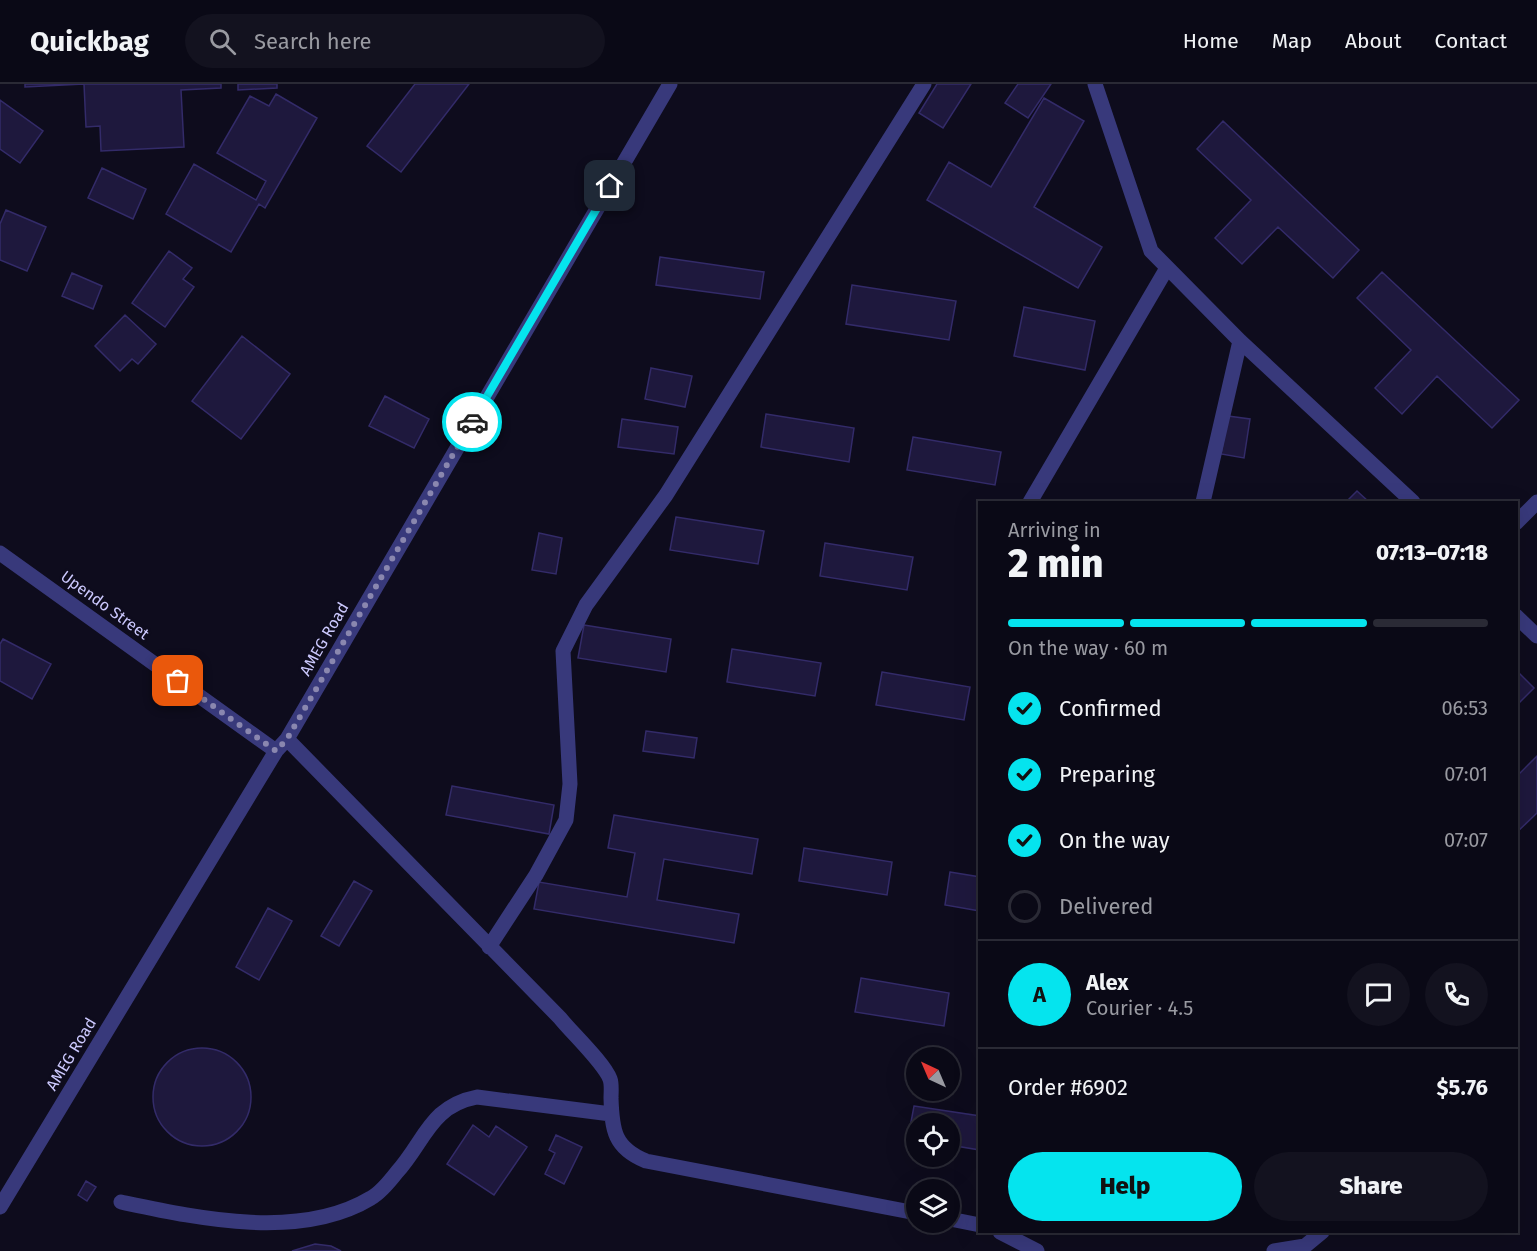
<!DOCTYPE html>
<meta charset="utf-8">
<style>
:root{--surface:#0a0916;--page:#13121f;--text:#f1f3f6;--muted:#999aa1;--line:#2a2a35;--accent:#05e4ee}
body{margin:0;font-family:"Fira Sans",sans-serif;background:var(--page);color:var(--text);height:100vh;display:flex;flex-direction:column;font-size:22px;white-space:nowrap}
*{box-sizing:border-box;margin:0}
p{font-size:20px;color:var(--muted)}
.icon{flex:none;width:33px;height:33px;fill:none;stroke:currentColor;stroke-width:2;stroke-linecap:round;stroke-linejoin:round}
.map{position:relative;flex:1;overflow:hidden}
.side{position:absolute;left:978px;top:417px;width:540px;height:732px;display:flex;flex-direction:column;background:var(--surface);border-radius:0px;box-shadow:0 6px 24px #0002,0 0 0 2px var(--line)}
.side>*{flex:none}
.needle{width:39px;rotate:316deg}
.fabs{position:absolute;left:906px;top:963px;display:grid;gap:12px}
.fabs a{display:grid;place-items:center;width:54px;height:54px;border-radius:50%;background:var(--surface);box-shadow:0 6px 24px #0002,0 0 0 2px var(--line);font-size:30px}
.pin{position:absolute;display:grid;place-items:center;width:51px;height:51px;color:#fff;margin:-26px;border-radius:12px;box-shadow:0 3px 9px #0006}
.courier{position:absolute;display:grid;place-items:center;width:60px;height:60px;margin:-30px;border:4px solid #05e4ee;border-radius:50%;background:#fff;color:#222;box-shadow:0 2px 8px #0007}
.head em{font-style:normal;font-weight:800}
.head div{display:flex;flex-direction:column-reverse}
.head{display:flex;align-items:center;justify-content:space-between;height:102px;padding:0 30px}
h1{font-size:39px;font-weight:800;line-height:45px}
.bar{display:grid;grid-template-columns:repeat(4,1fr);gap:9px 6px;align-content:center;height:72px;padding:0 30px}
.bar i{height:8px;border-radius:4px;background:var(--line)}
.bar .on{background:var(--accent)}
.bar p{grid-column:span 4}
.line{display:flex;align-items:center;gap:15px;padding:0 30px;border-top:2px solid var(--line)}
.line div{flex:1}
.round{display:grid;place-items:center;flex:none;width:63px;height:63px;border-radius:32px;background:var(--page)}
ol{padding:0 30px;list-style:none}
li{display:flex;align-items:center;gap:18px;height:66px}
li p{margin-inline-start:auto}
li .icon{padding:6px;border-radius:50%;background:var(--accent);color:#111;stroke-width:4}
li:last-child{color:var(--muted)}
li i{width:33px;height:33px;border:3px solid var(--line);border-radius:50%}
.cta{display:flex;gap:12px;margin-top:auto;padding:12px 30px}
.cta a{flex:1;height:69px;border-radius:36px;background:var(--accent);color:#111;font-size:24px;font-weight:800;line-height:69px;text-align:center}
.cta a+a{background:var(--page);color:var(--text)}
header{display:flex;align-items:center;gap:36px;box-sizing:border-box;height:84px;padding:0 30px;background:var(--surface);border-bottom:2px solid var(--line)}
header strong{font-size:28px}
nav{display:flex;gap:33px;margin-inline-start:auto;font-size:21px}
.search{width:420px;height:54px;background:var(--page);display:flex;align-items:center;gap:15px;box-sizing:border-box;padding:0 21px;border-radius:33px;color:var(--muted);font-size:22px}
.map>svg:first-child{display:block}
</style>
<header>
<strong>Quickbag</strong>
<div class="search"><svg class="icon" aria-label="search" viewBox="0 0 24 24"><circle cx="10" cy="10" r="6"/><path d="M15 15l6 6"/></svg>Search here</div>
<nav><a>Home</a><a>Map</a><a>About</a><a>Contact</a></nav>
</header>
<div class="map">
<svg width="1537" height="1167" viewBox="0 0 1537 1167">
<rect width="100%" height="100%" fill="#0e0c1d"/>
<!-- building -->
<path fill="#1e183d" stroke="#332b69" stroke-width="1.5" d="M 25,0 L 84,0 L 25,3 Z
M 84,0 L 221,0 L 221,4 L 181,6 L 184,63 L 101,67 L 100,42 L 86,43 Z
M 238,0 L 277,0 L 277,4 L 238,6 Z
M 415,0 L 469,0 L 401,88 L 367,62 Z
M 937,0 L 971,0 L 943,44 L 919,29 Z
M 1018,0 L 1051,0 L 1028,34 L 1005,19 Z
M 276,10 L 317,34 L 265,124 L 259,120 L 231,168 L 166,130 L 194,80 L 256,116 L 266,97 L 217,69 L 250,12 L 269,22 Z
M 1044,14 L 1084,37 L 1034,123 L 1102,163 L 1078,204 L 927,116 L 949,78 L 991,103 Z
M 0,16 L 43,47 L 20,79 L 0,65 Z
M 1223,37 L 1359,166 L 1333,194 L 1278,143 L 1242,180 L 1215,154 L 1251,116 L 1197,65 Z
M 102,84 L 146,105 L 133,135 L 88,114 Z
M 6,126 L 46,143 L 27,187 L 0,176 L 0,140 Z
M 169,167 L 192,184 L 183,195 L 194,203 L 165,243 L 132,219 Z
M 660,173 L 764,188 L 760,215 L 656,201 Z
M 1382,188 L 1519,316 L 1492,344 L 1437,292 L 1402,330 L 1375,304 L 1411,266 L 1357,214 Z
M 72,189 L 102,202 L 93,225 L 62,212 Z
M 852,201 L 956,217 L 949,256 L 846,240 Z
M 1024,223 L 1095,237 L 1085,286 L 1014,272 Z
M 125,231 L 156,260 L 138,280 L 132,275 L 120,287 L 95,262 Z
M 242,252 L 290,290 L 241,355 L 192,317 Z
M 651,284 L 692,292 L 685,323 L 645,315 Z
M 385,312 L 429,335 L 414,364 L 369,342 Z
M 766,330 L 854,344 L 849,378 L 761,363 Z
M 1228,332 L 1250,335 L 1244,374 L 1221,370 Z
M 622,335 L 678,343 L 674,370 L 618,363 Z
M 913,353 L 1001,368 L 995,401 L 907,386 Z
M 1357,407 L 1369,418 L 1346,418 Z
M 676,433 L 764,447 L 758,480 L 670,466 Z
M 539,449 L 562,454 L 556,490 L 532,486 Z
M 825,459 L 913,473 L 907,506 L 820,492 Z
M 584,541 L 671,555 L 666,588 L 578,574 Z
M 3,555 L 51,580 L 32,615 L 0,597 L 0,560 Z
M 732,565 L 821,579 L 815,612 L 727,598 Z
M 1516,586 L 1534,604 L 1516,622 Z
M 882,588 L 970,603 L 964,636 L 876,621 Z
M 646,647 L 697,654 L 694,674 L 643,667 Z
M 1537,672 L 1537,729 L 1516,749 L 1516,693 Z
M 452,702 L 554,721 L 549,750 L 446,731 Z
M 614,731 L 758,755 L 752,790 L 664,775 L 657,816 L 739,830 L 734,859 L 534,825 L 539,798 L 627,813 L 635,769 L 608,764 Z
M 804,764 L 892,778 L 887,811 L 799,797 Z
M 950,788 L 980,793 L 980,827 L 945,821 Z
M 354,797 L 372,807 L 339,862 L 321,852 Z
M 268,824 L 292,837 L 259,896 L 236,883 Z
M 861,894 L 949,909 L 944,942 L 855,928 Z
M153 1013a49 49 0 1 1 98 0a49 49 0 1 1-98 0Z
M 914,1022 L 980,1032 L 980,1066 L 950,1061 L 950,1040 L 916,1040 L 916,1056 L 908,1054 Z
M 473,1041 L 489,1053 L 496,1042 L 527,1063 L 494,1111 L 447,1080 Z
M 556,1051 L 582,1063 L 564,1100 L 545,1090 L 555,1069 L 549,1066 Z
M 86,1097 L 96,1103 L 87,1117 L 78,1111 Z
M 315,1160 L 331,1162 L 341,1167 L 292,1167 Z"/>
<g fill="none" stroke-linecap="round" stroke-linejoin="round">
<!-- service -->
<path stroke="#38397b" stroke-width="15" d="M 1095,0 L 1151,167 L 1240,257 L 1413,418
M 1030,418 L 1167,184
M 1203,418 L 1240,257
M 1516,439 L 1537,418
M 0,469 L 276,667
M 1516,532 L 1537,552
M 287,655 L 560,934 C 572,949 604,979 610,995 C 612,1000 611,1009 611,1014 C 612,1046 614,1064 646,1077 L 916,1129
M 489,863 L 536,791 L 566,736 L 570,700 L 563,567 L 586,521 L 666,411 L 924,0
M 121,1118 C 197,1134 300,1157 371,1114 C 380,1109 390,1097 397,1088 C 425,1057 430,1022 477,1013 L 611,1030
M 0,1123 L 276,667 L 287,655 L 670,0
M 950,1135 L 980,1141
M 1000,1148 L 1037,1167
M 1274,1167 L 1305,1162 L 1322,1148"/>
</g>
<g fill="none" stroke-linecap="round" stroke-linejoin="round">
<!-- done -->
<path stroke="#8a87af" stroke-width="6" stroke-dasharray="0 10.8" d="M 178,597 L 276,667 L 287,655 L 472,338"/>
<!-- route -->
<path stroke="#05e4ee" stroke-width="8" d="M 472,338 L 610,102"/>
</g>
<g text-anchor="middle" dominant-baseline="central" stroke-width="5" stroke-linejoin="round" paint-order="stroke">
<!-- street labels -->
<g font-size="16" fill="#ccc9fe" stroke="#0e0c1d">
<text transform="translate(105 521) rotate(36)">Upendo Street</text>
<text transform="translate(324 555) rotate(-60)">AMEG Road</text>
<text transform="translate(71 970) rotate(-59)">AMEG Road</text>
</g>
</g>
</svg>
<div class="fabs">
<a><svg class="needle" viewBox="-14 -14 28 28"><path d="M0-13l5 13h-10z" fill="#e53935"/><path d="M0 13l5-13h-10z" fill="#999aa1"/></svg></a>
<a><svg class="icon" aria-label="locate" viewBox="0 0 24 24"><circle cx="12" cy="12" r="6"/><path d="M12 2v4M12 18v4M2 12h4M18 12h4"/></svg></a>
<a><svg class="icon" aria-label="layers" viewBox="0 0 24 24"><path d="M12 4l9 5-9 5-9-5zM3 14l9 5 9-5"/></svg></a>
</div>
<div class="pin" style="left:178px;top:597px;background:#ea580c"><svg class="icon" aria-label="bag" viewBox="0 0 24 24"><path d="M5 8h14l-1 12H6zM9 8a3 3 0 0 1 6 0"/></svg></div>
<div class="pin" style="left:610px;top:102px;background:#1f2937"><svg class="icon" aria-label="home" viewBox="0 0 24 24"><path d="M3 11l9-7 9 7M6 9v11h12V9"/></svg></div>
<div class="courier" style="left:472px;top:338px"><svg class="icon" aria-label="car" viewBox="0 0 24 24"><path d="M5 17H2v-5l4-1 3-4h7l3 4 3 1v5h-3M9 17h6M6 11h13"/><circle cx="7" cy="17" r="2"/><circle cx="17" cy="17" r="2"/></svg></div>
<section class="side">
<div class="head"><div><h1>2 min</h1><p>Arriving in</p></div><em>07:13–07:18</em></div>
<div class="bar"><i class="on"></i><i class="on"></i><i class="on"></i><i></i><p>On the way · 60 m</p></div>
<ol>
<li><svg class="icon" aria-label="check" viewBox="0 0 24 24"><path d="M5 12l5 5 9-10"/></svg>Confirmed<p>06:53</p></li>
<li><svg class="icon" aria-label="check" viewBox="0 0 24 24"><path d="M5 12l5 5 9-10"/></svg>Preparing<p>07:01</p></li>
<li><svg class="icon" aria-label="check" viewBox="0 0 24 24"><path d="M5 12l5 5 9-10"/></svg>On the way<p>07:07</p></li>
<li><i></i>Delivered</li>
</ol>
<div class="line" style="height:108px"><b class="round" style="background:var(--accent);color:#111">A</b><div><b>Alex</b><p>Courier · 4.5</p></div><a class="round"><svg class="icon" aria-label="chat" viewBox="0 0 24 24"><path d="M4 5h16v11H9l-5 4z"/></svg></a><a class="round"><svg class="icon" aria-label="phone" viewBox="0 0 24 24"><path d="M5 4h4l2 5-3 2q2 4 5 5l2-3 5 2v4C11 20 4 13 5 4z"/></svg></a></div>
<div class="line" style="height:78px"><div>Order #6902</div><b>$5.76</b></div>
<div class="cta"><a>Help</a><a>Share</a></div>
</section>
</div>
